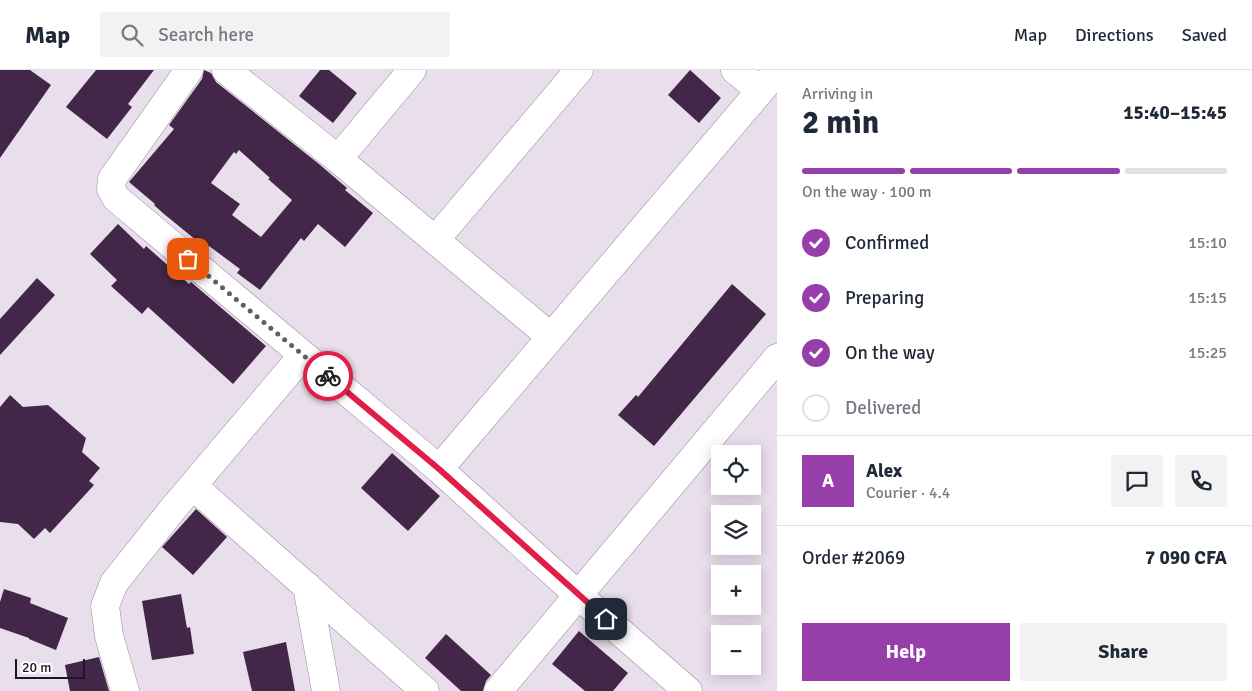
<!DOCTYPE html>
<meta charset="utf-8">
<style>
:root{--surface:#fff;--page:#f2f2f3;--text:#1f2937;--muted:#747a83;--line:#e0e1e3;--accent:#963eaa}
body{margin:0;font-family:Signika,sans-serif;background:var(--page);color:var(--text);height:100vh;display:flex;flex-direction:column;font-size:19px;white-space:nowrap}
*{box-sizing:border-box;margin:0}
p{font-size:16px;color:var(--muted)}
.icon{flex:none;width:28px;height:28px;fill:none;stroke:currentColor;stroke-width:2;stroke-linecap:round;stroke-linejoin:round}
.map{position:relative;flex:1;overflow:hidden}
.drawer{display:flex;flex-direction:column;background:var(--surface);width:475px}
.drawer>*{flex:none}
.tools{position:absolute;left:711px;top:375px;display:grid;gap:10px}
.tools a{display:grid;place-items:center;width:50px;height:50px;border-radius:0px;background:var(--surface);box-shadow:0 2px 12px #0003;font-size:25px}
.scale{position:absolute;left:15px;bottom:12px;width:70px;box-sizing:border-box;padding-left:5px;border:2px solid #1b171c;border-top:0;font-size:14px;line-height:18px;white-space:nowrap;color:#1b171c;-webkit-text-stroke:4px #fff;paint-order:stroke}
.pin{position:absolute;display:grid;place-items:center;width:42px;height:42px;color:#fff;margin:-21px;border-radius:10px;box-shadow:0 2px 8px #0006}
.courier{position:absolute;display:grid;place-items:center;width:50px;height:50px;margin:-25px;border:4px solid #e11d48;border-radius:50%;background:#fff;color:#222;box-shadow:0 1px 6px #0007}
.head em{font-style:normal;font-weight:800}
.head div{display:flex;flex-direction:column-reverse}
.head{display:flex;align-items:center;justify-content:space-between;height:85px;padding:0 25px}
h1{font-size:32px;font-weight:800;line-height:38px}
.bar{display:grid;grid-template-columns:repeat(4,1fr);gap:8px 5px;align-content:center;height:60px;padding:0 25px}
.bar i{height:6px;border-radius:4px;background:var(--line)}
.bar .selected{background:var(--accent)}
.bar p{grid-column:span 4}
.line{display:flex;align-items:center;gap:12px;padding:0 25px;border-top:1px solid var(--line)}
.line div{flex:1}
.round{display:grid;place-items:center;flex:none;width:52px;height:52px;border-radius:0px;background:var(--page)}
ol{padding:0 25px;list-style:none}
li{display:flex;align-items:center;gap:15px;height:55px}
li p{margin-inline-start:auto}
li .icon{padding:5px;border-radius:50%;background:var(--accent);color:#fff;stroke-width:4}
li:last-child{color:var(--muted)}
li i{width:28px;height:28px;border:2px solid var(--line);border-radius:50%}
.button{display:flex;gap:10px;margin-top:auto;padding:10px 25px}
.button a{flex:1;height:58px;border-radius:0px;background:var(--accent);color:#fff;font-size:20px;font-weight:800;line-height:58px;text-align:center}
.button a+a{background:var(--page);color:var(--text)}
header{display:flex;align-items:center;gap:30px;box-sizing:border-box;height:70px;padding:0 25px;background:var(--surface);border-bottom:1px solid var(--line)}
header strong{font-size:24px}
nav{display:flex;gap:28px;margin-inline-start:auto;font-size:18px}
.search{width:350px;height:45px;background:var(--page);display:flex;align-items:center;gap:12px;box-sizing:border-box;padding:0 18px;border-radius:0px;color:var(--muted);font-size:19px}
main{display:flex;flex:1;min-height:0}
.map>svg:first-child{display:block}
</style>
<header>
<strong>Map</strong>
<div class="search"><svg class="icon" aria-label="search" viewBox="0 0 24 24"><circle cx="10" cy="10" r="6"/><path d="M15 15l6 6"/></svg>Search here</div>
<nav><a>Map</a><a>Directions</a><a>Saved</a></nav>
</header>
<main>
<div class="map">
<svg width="777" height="621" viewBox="0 0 777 621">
<rect width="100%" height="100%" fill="#e9deec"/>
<!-- building -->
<path fill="#432749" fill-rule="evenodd" d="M 0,0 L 30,0 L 51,15 L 0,88 Z
M 96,0 L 154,0 L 128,34 L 132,37 L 107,69 L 66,37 Z
M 204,0 L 211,3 L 216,12 L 319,94 L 347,118 L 345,120 L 373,143 L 345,177 L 318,154 L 304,171 L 301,168 L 260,220 L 237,203 L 240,199 L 209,176 L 207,179 L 164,144 L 154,135 L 155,134 L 129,112 L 174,59 L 169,55 L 202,9 ZM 239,80 L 270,108 L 268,109 L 292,130 L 261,167 L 232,145 L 240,134 L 211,113 L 234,82 L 236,84 Z
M 320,0 L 329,0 L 357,23 L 333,53 L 299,26 Z
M 690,0 L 721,28 L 699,53 L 668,25 Z
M 118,154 L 144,179 L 146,176 L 189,214 L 191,212 L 266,276 L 233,314 L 148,237 L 142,244 L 111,216 L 117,210 L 90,184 Z
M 37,208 L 55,225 L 0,285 L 0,249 Z
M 732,214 L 766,244 L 654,376 L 618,345 L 636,325 L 638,327 Z
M 10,325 L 23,337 L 48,335 L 86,368 L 82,382 L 100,398 L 89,411 L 94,415 L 50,463 L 45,458 L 34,469 L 18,454 L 0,452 L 0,337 Z
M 392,383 L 440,426 L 408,461 L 361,418 Z
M 196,439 L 227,467 L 193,505 L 162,477 Z
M 4,519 L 31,528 L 30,533 L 68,548 L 56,580 L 29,569 L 29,568 L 0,558 L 0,532 Z
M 181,524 L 187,558 L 190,557 L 194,584 L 152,590 L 142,531 Z
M 579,561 L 628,603 L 613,621 L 585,621 L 552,594 Z
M 446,564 L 491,605 L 486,611 L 483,621 L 461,621 L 425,588 Z
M 286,572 L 295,621 L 252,621 L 243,582 Z
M 99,587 L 109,621 L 70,621 L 65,595 Z"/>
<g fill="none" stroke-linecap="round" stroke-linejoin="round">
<!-- minor casing -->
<g stroke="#968b98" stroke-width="29">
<path id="minor" d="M 189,0 L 112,109 L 111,119 L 116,128 L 439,399 L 578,525 L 688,621
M 226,0 L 338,89 L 551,267
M 735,0 L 760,20
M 338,89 L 412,0
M 436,169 L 579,0
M 439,399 L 777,1
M 193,416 L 425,621
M 307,516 L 326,621
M 125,621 L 109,566 L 105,536 L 114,513 L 172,440 L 303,285
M 498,621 L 777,288"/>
</g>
<!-- minor -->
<use href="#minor" stroke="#fff" stroke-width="28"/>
</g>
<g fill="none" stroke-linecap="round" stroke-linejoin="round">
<!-- done -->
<path stroke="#635d65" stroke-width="5" stroke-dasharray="0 9" d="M 188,189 L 328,306"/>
<!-- route -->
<path stroke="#e11d48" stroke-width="6" d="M 328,306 L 439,399 L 606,549"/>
</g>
</svg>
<div class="tools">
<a><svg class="icon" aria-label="locate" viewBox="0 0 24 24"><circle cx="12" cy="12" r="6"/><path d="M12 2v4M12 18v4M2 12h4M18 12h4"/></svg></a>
<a><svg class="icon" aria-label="layers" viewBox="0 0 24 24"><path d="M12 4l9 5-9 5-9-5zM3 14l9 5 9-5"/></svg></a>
<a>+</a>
<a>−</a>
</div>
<div class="scale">20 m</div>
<div class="pin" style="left:188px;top:189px;background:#ea580c"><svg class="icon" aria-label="bag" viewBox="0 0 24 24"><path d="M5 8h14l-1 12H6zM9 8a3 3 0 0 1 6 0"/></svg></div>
<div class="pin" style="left:606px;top:549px;background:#1f2937"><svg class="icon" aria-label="home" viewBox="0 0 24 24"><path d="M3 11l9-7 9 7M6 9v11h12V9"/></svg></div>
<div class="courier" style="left:328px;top:306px"><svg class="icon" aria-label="bike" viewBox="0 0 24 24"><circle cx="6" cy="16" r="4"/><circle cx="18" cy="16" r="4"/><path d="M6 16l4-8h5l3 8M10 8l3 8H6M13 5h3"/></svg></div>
</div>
<section class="drawer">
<div class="head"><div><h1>2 min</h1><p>Arriving in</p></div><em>15:40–15:45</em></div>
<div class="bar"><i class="selected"></i><i class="selected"></i><i class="selected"></i><i></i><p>On the way · 100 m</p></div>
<ol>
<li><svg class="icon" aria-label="check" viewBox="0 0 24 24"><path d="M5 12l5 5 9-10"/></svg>Confirmed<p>15:10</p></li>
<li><svg class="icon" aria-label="check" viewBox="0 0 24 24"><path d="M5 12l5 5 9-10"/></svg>Preparing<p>15:15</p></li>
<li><svg class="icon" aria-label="check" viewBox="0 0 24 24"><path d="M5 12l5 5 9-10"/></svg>On the way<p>15:25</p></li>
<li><i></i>Delivered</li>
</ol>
<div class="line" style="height:90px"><b class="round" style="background:var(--accent);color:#fff">A</b><div><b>Alex</b><p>Courier · 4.4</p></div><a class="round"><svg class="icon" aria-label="chat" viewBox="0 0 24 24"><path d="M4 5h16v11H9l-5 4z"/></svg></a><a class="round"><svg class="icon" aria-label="phone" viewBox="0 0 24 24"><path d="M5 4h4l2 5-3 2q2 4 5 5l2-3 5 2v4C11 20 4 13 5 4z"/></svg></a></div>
<div class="line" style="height:65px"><div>Order #2069</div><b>7 090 CFA</b></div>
<div class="button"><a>Help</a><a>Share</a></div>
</section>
</main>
